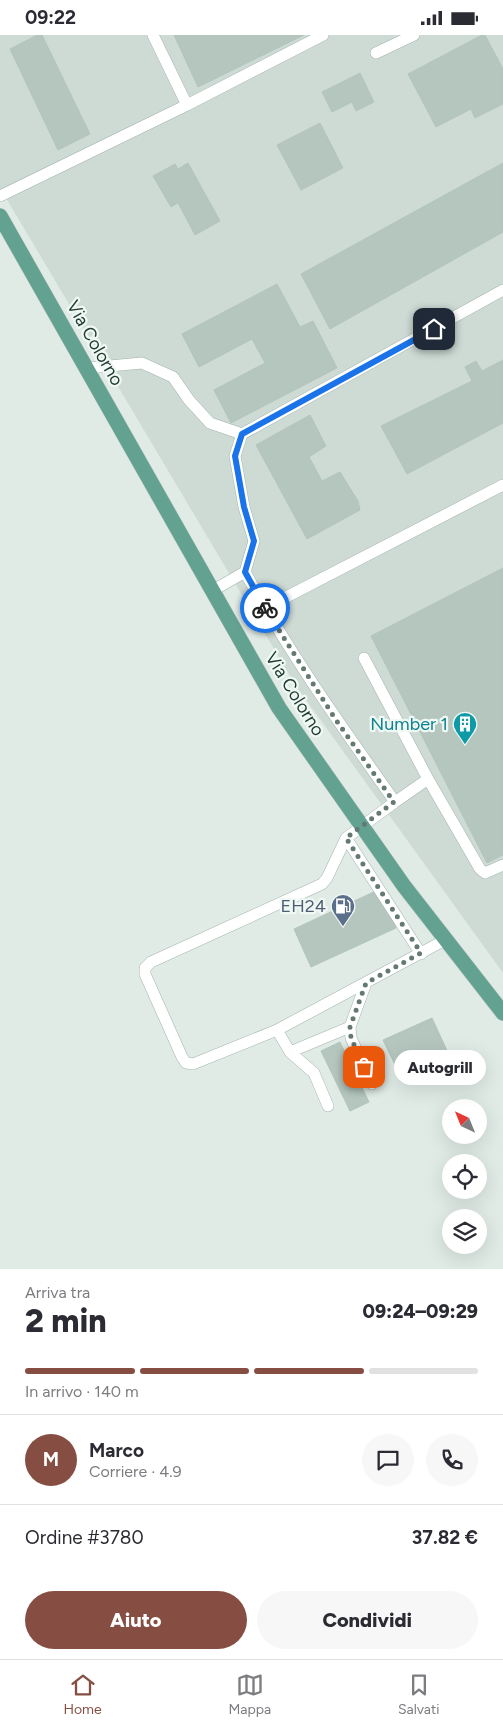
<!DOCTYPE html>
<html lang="it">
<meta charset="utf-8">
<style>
:root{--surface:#fff;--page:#f7f7f7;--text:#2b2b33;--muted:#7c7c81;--line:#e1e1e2;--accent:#864e42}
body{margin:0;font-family:Figtree,sans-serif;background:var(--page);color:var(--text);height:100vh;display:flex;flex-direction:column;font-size:19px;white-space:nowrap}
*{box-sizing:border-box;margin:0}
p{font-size:16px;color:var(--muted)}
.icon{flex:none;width:28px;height:28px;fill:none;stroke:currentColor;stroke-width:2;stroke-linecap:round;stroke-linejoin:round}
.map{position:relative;height:1234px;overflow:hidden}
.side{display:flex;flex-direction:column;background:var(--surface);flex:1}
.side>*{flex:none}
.needle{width:32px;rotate:317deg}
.tools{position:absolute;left:442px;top:1064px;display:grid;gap:10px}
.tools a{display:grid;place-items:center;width:45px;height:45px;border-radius:50%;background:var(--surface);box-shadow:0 5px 20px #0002;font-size:25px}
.pin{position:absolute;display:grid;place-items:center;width:42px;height:42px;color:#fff;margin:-21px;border-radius:10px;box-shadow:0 2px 8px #0006}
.courier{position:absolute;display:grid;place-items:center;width:50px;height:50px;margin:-25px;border:4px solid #1a73e8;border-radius:50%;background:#fff;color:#222;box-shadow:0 1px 6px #0007}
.bubble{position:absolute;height:35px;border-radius:18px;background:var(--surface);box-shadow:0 5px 20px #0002;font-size:16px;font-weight:800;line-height:35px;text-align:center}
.head em{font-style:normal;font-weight:800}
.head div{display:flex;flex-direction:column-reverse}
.head{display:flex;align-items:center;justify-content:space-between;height:85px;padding:0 25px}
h1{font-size:32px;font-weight:800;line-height:38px}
.bar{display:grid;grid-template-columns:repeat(4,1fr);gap:8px 5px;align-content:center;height:60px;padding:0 25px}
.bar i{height:6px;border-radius:4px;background:var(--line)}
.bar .on{background:var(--accent)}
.bar p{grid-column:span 4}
.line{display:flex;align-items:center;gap:12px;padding:0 25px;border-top:1px solid var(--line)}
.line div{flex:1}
.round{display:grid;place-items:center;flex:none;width:52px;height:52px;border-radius:26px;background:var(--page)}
.primary-button{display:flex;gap:10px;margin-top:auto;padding:10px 25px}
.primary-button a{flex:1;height:58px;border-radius:30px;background:var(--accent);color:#fff;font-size:20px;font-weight:800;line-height:58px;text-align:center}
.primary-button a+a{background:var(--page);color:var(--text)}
.status{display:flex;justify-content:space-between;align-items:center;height:35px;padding:0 25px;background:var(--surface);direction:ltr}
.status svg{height:14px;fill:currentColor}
.dock{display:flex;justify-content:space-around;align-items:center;height:70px;border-top:1px solid var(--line);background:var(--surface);font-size:14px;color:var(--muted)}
.dock a{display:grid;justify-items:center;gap:2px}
.dock .on{color:var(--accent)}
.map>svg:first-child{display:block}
</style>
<div class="status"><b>09:22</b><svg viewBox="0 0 49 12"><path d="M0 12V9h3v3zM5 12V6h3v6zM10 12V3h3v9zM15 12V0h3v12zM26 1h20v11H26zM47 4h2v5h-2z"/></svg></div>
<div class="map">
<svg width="503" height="1234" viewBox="0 0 503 1234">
<rect width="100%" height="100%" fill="#e0ebe6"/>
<!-- built -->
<path fill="#cedbd5" d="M 0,0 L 503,0 L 503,938 L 296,651 L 0,153 Z"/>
<!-- building -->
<path fill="#b5c6bf" stroke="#b2c5bd" d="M 37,0 L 42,0 L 90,99 L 58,115 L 10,14 Z
M 174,0 L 304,0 L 198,52 Z
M 482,0 L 485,0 L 503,34 L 503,69 L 475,83 L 471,74 L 436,92 L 408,39 Z
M 360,38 L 374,67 L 356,76 L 352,67 L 332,77 L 322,57 Z
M 320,88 L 343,133 L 301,155 L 277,110 Z
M 188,128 L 220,186 L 195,200 L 178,168 L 171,172 L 153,141 L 175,129 L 178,134 Z
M 503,128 L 503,197 L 330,294 L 301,239 Z
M 277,249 L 300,292 L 313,286 L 337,333 L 231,388 L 214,355 L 265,328 L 252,304 L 199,332 L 182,299 Z
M 503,325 L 503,388 L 407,439 L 381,391 L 472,346 L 465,332 L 476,326 L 482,336 Z
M 310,380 L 326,411 L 309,422 L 322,446 L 340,437 L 358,466 L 360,475 L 307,504 L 256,410 Z
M 503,533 L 503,820 L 487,828 L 371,601 Z
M 378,855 L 396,893 L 311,932 L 294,894 Z
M 432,983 L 449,1020 L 401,1042 L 383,1005 Z
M 340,1007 L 369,1067 L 350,1076 L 321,1016 Z"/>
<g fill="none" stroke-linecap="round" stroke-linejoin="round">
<!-- lane casing -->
<g stroke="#a3b3ad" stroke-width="12">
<path id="lane" d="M 153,0 L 187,70
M 376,18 L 414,0
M 0,161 L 187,70 L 323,0
M 88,333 L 142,328 L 173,342 L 189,365 L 210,388 L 242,399
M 245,537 C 289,618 342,692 395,767 L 346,803 L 327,843 L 322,849 L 151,927 L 145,933 L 145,939 L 182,1022 L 186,1028 L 193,1029 L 277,995 L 445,905
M 212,556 L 245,537 L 254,506 L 244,472 L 235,421 L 242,399 L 503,255
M 265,573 L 503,450
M 364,623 L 428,744
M 395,767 L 428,744 L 480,834 L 485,838 L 503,830
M 346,803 L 421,919
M 366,948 L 350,992 L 351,1003 L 372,1049
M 277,995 L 290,1017 L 314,1038 L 328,1071
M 290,1017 L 350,992"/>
</g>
<!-- primary casing -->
<g stroke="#c1c8c6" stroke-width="16">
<path id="primary" d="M 0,181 L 279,673 L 404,851 L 503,978"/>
</g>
<!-- lane -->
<use href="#lane" stroke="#fff" stroke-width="11"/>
<!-- primary -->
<use href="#primary" stroke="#63a291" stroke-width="15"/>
</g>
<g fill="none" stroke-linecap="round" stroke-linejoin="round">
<!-- done -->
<path stroke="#637972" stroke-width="5" stroke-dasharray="0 9" d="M 265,573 L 336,685 L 394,767 L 346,803 L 421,918 L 366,948 L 350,992 L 351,1003 L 364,1032"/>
<!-- route -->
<path stroke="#1a73e8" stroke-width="6" d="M 265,573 L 245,537 L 254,506 L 244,472 L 235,421 L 242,399 L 434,294"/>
</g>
<!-- icons -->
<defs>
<g id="building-pin" transform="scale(1.25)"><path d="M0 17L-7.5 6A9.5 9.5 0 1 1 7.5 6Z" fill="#0f9aa8" stroke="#f0f8f4"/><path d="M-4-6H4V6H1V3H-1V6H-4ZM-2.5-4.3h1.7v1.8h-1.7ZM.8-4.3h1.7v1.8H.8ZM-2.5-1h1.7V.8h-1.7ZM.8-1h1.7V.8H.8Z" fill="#fff"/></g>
<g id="fuel-pin" transform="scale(1.25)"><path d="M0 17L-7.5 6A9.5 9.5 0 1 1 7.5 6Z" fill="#5c6f8a" stroke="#f0f8f4"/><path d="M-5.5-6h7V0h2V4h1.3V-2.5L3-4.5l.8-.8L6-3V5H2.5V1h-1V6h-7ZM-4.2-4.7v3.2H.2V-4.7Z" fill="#fff"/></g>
</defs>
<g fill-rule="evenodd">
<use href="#building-pin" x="465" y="689"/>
<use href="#fuel-pin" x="343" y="871"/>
</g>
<g text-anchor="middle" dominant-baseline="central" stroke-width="4.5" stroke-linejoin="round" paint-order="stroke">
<!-- street labels -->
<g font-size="18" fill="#203c34" stroke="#f0f8f4">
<text transform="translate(95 308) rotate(60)">Via Colorno</text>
<text transform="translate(295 659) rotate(58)">Via Colorno</text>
</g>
<!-- culture labels -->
<g font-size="18" fill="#0d838f" stroke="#f0f8f4" text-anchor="end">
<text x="448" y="689">Number 1</text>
</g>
<!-- service labels -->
<g font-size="18" fill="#4e5e75" stroke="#f0f8f4" text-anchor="end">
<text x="326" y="871">EH24</text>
</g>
</g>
</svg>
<div class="tools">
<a><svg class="needle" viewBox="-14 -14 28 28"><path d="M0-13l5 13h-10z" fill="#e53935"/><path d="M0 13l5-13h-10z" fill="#7c7c81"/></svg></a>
<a><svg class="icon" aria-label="locate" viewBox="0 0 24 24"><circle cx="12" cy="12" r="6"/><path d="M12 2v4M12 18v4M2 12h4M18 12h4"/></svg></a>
<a><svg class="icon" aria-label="layers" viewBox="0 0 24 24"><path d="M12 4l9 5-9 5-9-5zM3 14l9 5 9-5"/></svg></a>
</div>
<div class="pin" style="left:364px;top:1032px;background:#ea580c"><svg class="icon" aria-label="bag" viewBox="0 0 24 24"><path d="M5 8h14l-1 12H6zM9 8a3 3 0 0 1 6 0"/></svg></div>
<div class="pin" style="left:434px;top:294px;background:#1f2937"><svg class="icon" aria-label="home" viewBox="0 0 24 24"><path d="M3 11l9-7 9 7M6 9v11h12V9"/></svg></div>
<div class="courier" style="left:265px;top:573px"><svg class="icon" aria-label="bike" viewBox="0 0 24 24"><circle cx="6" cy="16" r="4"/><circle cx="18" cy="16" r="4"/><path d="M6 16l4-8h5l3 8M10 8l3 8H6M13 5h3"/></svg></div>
<div class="bubble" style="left:394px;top:1015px;width:92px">Autogrill</div>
</div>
<section class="side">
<div class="head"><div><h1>2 min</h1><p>Arriva tra</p></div><em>09:24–09:29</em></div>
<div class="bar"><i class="on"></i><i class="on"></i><i class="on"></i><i></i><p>In arrivo · 140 m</p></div>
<div class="line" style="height:90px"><b class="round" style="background:var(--accent);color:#fff">M</b><div><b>Marco</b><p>Corriere · 4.9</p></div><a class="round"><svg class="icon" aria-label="chat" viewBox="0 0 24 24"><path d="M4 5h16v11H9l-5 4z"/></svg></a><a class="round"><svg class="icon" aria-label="phone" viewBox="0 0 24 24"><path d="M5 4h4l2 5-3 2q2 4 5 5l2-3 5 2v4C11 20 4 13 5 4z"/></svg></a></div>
<div class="line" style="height:65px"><div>Ordine #3780</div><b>37.82 €</b></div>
<div class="primary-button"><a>Aiuto</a><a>Condividi</a></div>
</section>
<nav class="dock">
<a class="on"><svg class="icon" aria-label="home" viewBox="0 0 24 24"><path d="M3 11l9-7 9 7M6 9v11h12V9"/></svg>Home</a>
<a><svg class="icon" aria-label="map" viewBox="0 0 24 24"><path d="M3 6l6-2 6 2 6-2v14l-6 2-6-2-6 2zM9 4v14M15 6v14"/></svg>Mappa</a>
<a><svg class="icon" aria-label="saved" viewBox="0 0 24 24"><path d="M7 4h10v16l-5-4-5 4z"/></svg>Salvati</a>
</nav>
